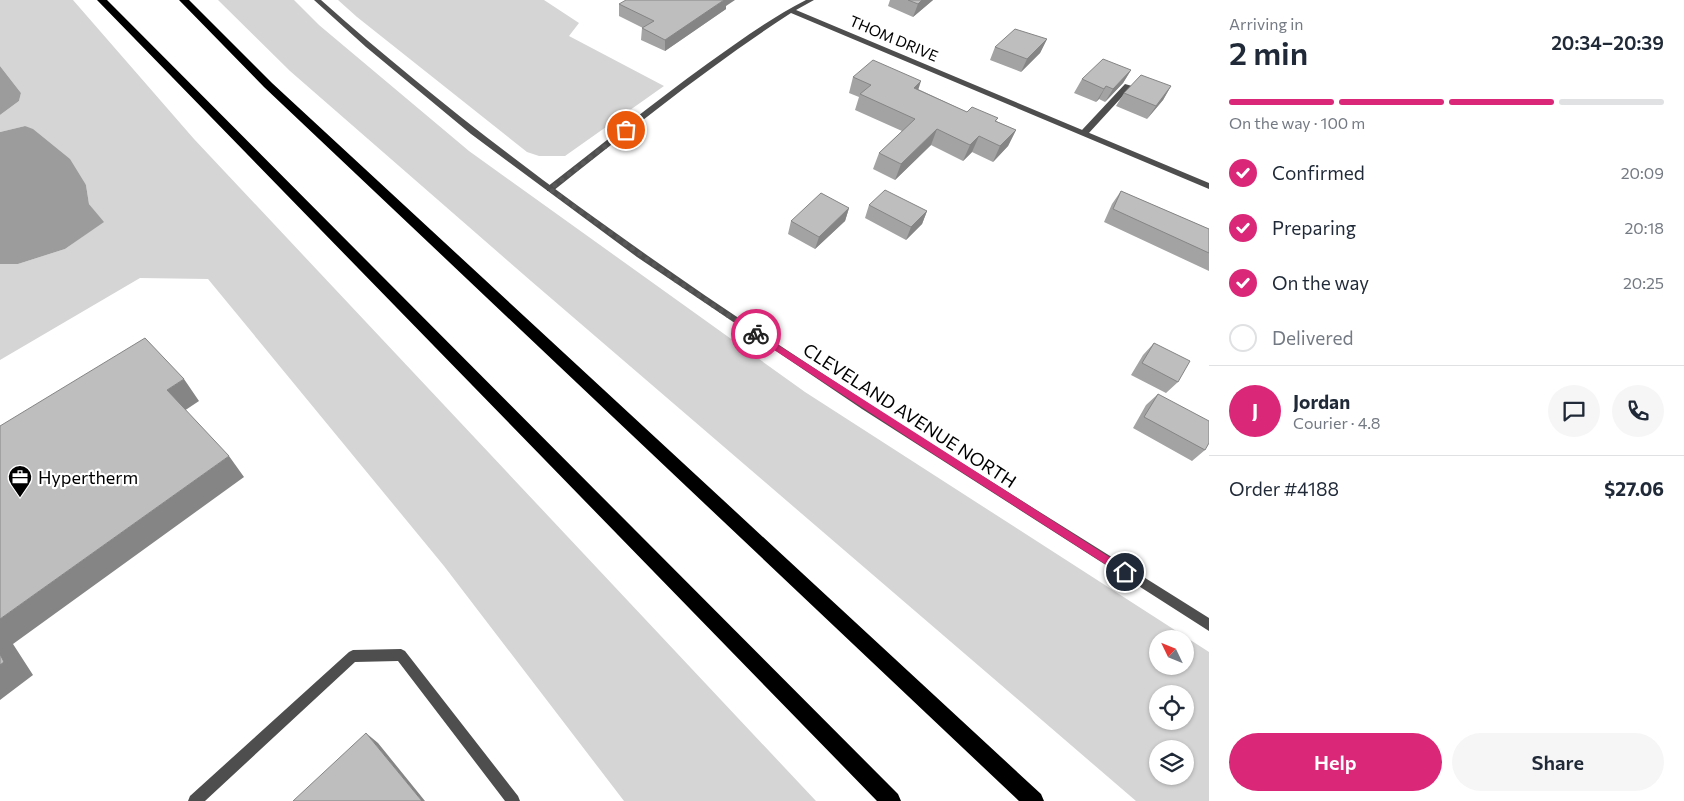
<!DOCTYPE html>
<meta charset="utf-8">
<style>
:root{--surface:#fff;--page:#f6f6f7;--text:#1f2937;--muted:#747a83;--line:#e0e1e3;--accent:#db2777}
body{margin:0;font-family:Commissioner,sans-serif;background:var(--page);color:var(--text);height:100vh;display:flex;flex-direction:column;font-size:19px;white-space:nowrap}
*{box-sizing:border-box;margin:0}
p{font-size:16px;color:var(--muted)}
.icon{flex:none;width:28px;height:28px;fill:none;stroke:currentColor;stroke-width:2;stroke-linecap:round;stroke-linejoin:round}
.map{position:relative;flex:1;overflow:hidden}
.panel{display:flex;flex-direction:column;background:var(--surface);width:475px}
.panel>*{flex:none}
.needle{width:32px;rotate:313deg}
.buttons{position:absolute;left:1149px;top:630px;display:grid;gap:10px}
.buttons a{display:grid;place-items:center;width:45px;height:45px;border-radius:50%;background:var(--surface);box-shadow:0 1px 4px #0004;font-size:25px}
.pin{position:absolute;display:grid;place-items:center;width:42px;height:42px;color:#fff;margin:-21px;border:2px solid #fff;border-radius:50%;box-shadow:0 1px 5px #0007}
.courier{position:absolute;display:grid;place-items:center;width:50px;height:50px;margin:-25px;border:4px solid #db2777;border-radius:50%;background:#fff;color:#222;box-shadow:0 1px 6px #0007}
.overview em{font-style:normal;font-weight:600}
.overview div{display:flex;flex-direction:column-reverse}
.overview{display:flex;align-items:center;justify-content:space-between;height:85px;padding:0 20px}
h1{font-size:32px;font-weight:600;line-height:38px}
.bar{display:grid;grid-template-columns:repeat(4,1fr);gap:8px 5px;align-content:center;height:60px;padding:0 20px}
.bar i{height:6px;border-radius:4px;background:var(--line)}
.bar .current{background:var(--accent)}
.bar p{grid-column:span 4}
.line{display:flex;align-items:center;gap:12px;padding:0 20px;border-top:1px solid var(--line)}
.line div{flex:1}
.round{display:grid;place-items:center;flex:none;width:52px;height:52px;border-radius:26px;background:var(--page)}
ol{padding:0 20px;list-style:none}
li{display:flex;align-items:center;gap:15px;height:55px}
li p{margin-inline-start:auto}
li .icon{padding:5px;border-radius:50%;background:var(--accent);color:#fff;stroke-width:4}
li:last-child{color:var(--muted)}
li i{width:28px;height:28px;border:2px solid var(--line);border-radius:50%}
.cta{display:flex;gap:10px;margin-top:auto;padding:10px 20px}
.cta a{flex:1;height:58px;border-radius:30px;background:var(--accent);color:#fff;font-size:20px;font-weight:600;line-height:58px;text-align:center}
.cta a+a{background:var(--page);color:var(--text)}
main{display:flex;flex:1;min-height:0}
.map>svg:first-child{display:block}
</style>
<main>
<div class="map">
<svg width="1209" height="801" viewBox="0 0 1209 801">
<rect width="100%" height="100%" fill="#fff"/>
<!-- green -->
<path fill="#d5d5d5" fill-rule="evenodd" d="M 0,0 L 73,0 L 194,139 L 816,801 L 624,801 L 444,566 L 208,279 L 140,278 L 0,360 L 0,264 L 18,264 L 65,249 L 103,222 L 89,204 L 86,185 L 25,126 L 0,132 L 0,115 L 19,101 L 21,93 L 0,66 Z
M 218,0 L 294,0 L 319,25 L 469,151 L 805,392 L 1209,652 L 1209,801 L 1136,801 L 531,281 L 290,71 ZM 1158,639 L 1185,639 L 1185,666 L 1158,666 ZM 1158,694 L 1185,694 L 1185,721 L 1158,721 ZM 1158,749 L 1185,749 L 1185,776 L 1158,776 Z
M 338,0 L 544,0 L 579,23 L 569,36 L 664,86 L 565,156 L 539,156 L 527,152 L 357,17 Z"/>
<!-- water -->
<path fill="#9c9c9c" d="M 0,66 L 21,93 L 19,101 L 0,115 Z
M 25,126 L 33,129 L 70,159 L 86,185 L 89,204 L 104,222 L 65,249 L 18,264 L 0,264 L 0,132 Z"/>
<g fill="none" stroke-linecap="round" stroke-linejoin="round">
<!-- service -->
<path fill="#4e4e4e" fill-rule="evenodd" d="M 1125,84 L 1132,86 L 1088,134 L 1082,134 L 1082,130 Z
M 401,649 L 405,651 L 518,796 L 520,801 L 505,801 L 398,661 L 355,662 L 205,801 L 188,801 L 190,796 L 349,652 L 353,650 Z"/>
<!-- minor -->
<path fill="#4e4e4e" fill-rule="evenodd" d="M 806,0 L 814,0 L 796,10 L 1209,183 L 1209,189 L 791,13 C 708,67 631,129 553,191 L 547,191 L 547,187 C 600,146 653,103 707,64 C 739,41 771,18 806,0 Z"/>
<!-- tertiary -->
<path fill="#4e4e4e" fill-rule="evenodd" d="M 314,0 L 321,0 C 591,240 904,426 1209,618 L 1209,631 L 862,409 L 637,257 L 471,134 L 366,47 Z"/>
<!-- motorway -->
<path fill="#000" fill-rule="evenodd" d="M 97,0 L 107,0 L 898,794 L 901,801 L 877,801 Z
M 179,0 L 189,0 L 272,83 L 1041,794 L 1044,801 L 1019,801 L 264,87 Z"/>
</g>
<!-- wall -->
<path fill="#a3a3a3" d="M 890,0 L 933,0 L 913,17 L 888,6 Z
M 619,4 L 726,6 L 726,9 L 665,51 L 641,40 L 642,28 L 643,28 L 619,16 Z
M 1047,39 L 1040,53 L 1021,72 L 990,60 L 995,47 Z
M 1131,70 L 1123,83 L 1105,102 L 1099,99 L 1096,102 L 1074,93 L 1082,79 Z
M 853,77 L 918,89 L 967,112 L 998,118 L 996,121 L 1016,130 L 1008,146 L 993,162 L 972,152 L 963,161 L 931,145 L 895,180 L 873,169 L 879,153 L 902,131 L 855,110 L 859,97 L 849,93 Z
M 1171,86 L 1163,100 L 1147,119 L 1116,106 L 1124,93 Z
M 1121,191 L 1209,229 L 1209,271 L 1104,222 L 1112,204 Z
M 869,205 L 927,211 L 922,224 L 906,240 L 865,218 Z
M 849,208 L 845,221 L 815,249 L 788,234 L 791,221 Z
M 1154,343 L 1178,382 L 1166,393 L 1131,375 L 1143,355 Z
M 1158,394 L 1205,450 L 1192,461 L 1133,428 L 1146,405 Z"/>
<!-- shaded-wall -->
<path fill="#858585" d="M 724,0 L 735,0 L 726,6 L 726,9 L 665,51 L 665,40 Z
M 922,0 L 933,0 L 913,17 L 918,4 Z
M 1047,39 L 1040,53 L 1021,72 L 1027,59 Z
M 1131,70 L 1123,83 L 1105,102 L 1113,89 Z
M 921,81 L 916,97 L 914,88 Z
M 1106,86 L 1099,99 L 1096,102 L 1104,89 Z
M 1171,86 L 1163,100 L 1147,119 L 1156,106 Z
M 937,129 L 931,145 L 895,180 L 901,164 Z
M 1016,130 L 1008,146 L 993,162 L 1000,146 Z
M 979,136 L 972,152 L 963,161 L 970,145 Z
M 849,208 L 845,221 L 815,249 L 819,237 Z
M 927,211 L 922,224 L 906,240 L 911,227 Z
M 184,379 L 199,401 L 184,411 L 167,390 Z
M 229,456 L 244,477 L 13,644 L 33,675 L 0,700 L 0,619 Z
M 366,733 L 378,743 L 425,801 L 422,801 Z"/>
<!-- building -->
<path fill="#bebebe" stroke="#858585" d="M 626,0 L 724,0 L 665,40 L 642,28 L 654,21 L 619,4 Z
M 908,0 L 922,0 L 918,4 Z
M 1015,29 L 1047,39 L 1027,59 L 995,47 Z
M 1103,59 L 1131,70 L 1113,89 L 1106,86 L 1104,89 L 1082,79 Z
M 873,60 L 921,81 L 914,88 L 967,112 L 972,107 L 998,118 L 995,121 L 1016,130 L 1000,146 L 979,136 L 970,145 L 937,129 L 901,164 L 879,153 L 915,119 L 860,94 L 871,85 L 853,77 Z
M 1141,75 L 1171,86 L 1156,106 L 1124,93 Z
M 885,190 L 927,211 L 911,227 L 869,205 Z
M 1121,191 L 1209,229 L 1209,253 L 1113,209 Z
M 821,193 L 849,208 L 819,237 L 791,221 Z
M 145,338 L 184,379 L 167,390 L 229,456 L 0,619 L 0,426 Z
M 1154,343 L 1190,361 L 1178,382 L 1142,363 Z
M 1158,394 L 1209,421 L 1209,443 L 1205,450 L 1144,417 Z
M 0,654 L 4,662 L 0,665 Z
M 366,733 L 422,801 L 293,801 Z"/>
<!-- route -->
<path fill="#db2777" d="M 756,331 L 1128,569 L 1128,575 L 1122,575 L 921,446 L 753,336 L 752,334 Z"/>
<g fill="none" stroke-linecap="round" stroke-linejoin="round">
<!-- done -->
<path stroke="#595959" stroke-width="5" stroke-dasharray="0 9" d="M 626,130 L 550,189 L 673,278 L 756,334"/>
</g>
<!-- icons -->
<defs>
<g id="office-pin" transform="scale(1.25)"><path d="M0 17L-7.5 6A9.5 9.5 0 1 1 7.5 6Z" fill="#000" stroke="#fff"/><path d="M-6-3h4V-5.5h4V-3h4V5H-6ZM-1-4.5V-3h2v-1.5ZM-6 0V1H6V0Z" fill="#fff"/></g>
</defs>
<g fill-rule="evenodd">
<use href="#office-pin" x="20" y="477"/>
</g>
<g text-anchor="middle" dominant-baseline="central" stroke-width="4.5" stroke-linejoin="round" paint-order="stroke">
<!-- far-street labels -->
<g font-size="15" fill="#000" stroke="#fff">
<text transform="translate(894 38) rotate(23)">THOM DRIVE</text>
</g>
<!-- street labels -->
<g font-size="18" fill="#000" stroke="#fff">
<text transform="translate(910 415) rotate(33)">CLEVELAND AVENUE NORTH</text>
</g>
<!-- poi labels -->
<g font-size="18" fill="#000" stroke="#fff" text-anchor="start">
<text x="38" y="477">Hypertherm</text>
</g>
</g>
</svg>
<div class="buttons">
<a><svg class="needle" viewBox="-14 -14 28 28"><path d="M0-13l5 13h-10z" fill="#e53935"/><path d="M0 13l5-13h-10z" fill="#747a83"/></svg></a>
<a><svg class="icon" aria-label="locate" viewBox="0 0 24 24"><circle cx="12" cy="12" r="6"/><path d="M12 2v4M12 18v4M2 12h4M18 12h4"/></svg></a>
<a><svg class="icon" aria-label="layers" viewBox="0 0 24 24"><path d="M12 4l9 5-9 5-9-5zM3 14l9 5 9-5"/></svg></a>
</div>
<div class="pin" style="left:626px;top:130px;background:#ea580c"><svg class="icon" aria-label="bag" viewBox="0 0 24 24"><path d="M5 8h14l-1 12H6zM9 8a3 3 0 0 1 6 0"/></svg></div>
<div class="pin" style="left:1125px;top:572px;background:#1f2937"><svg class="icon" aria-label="home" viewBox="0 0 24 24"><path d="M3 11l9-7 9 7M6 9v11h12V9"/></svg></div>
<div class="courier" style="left:756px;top:334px"><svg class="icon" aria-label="bike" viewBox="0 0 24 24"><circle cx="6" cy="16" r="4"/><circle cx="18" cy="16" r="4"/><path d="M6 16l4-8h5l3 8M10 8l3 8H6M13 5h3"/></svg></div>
</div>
<section class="panel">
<div class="overview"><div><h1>2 min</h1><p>Arriving in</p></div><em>20:34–20:39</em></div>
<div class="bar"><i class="current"></i><i class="current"></i><i class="current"></i><i></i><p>On the way · 100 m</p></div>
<ol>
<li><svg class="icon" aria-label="check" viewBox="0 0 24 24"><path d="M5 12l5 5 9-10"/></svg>Confirmed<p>20:09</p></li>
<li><svg class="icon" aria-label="check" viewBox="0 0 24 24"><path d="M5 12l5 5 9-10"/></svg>Preparing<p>20:18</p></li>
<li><svg class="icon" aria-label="check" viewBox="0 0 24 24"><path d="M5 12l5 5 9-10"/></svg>On the way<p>20:25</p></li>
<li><i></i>Delivered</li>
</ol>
<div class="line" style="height:90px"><b class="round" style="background:var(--accent);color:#fff">J</b><div><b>Jordan</b><p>Courier · 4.8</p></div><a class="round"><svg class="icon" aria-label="chat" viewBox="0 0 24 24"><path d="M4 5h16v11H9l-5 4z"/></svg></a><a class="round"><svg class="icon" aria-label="phone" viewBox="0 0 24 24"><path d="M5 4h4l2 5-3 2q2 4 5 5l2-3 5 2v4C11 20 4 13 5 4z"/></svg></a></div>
<div class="line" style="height:65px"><div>Order #4188</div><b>$27.06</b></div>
<div class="cta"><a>Help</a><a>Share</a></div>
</section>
</main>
